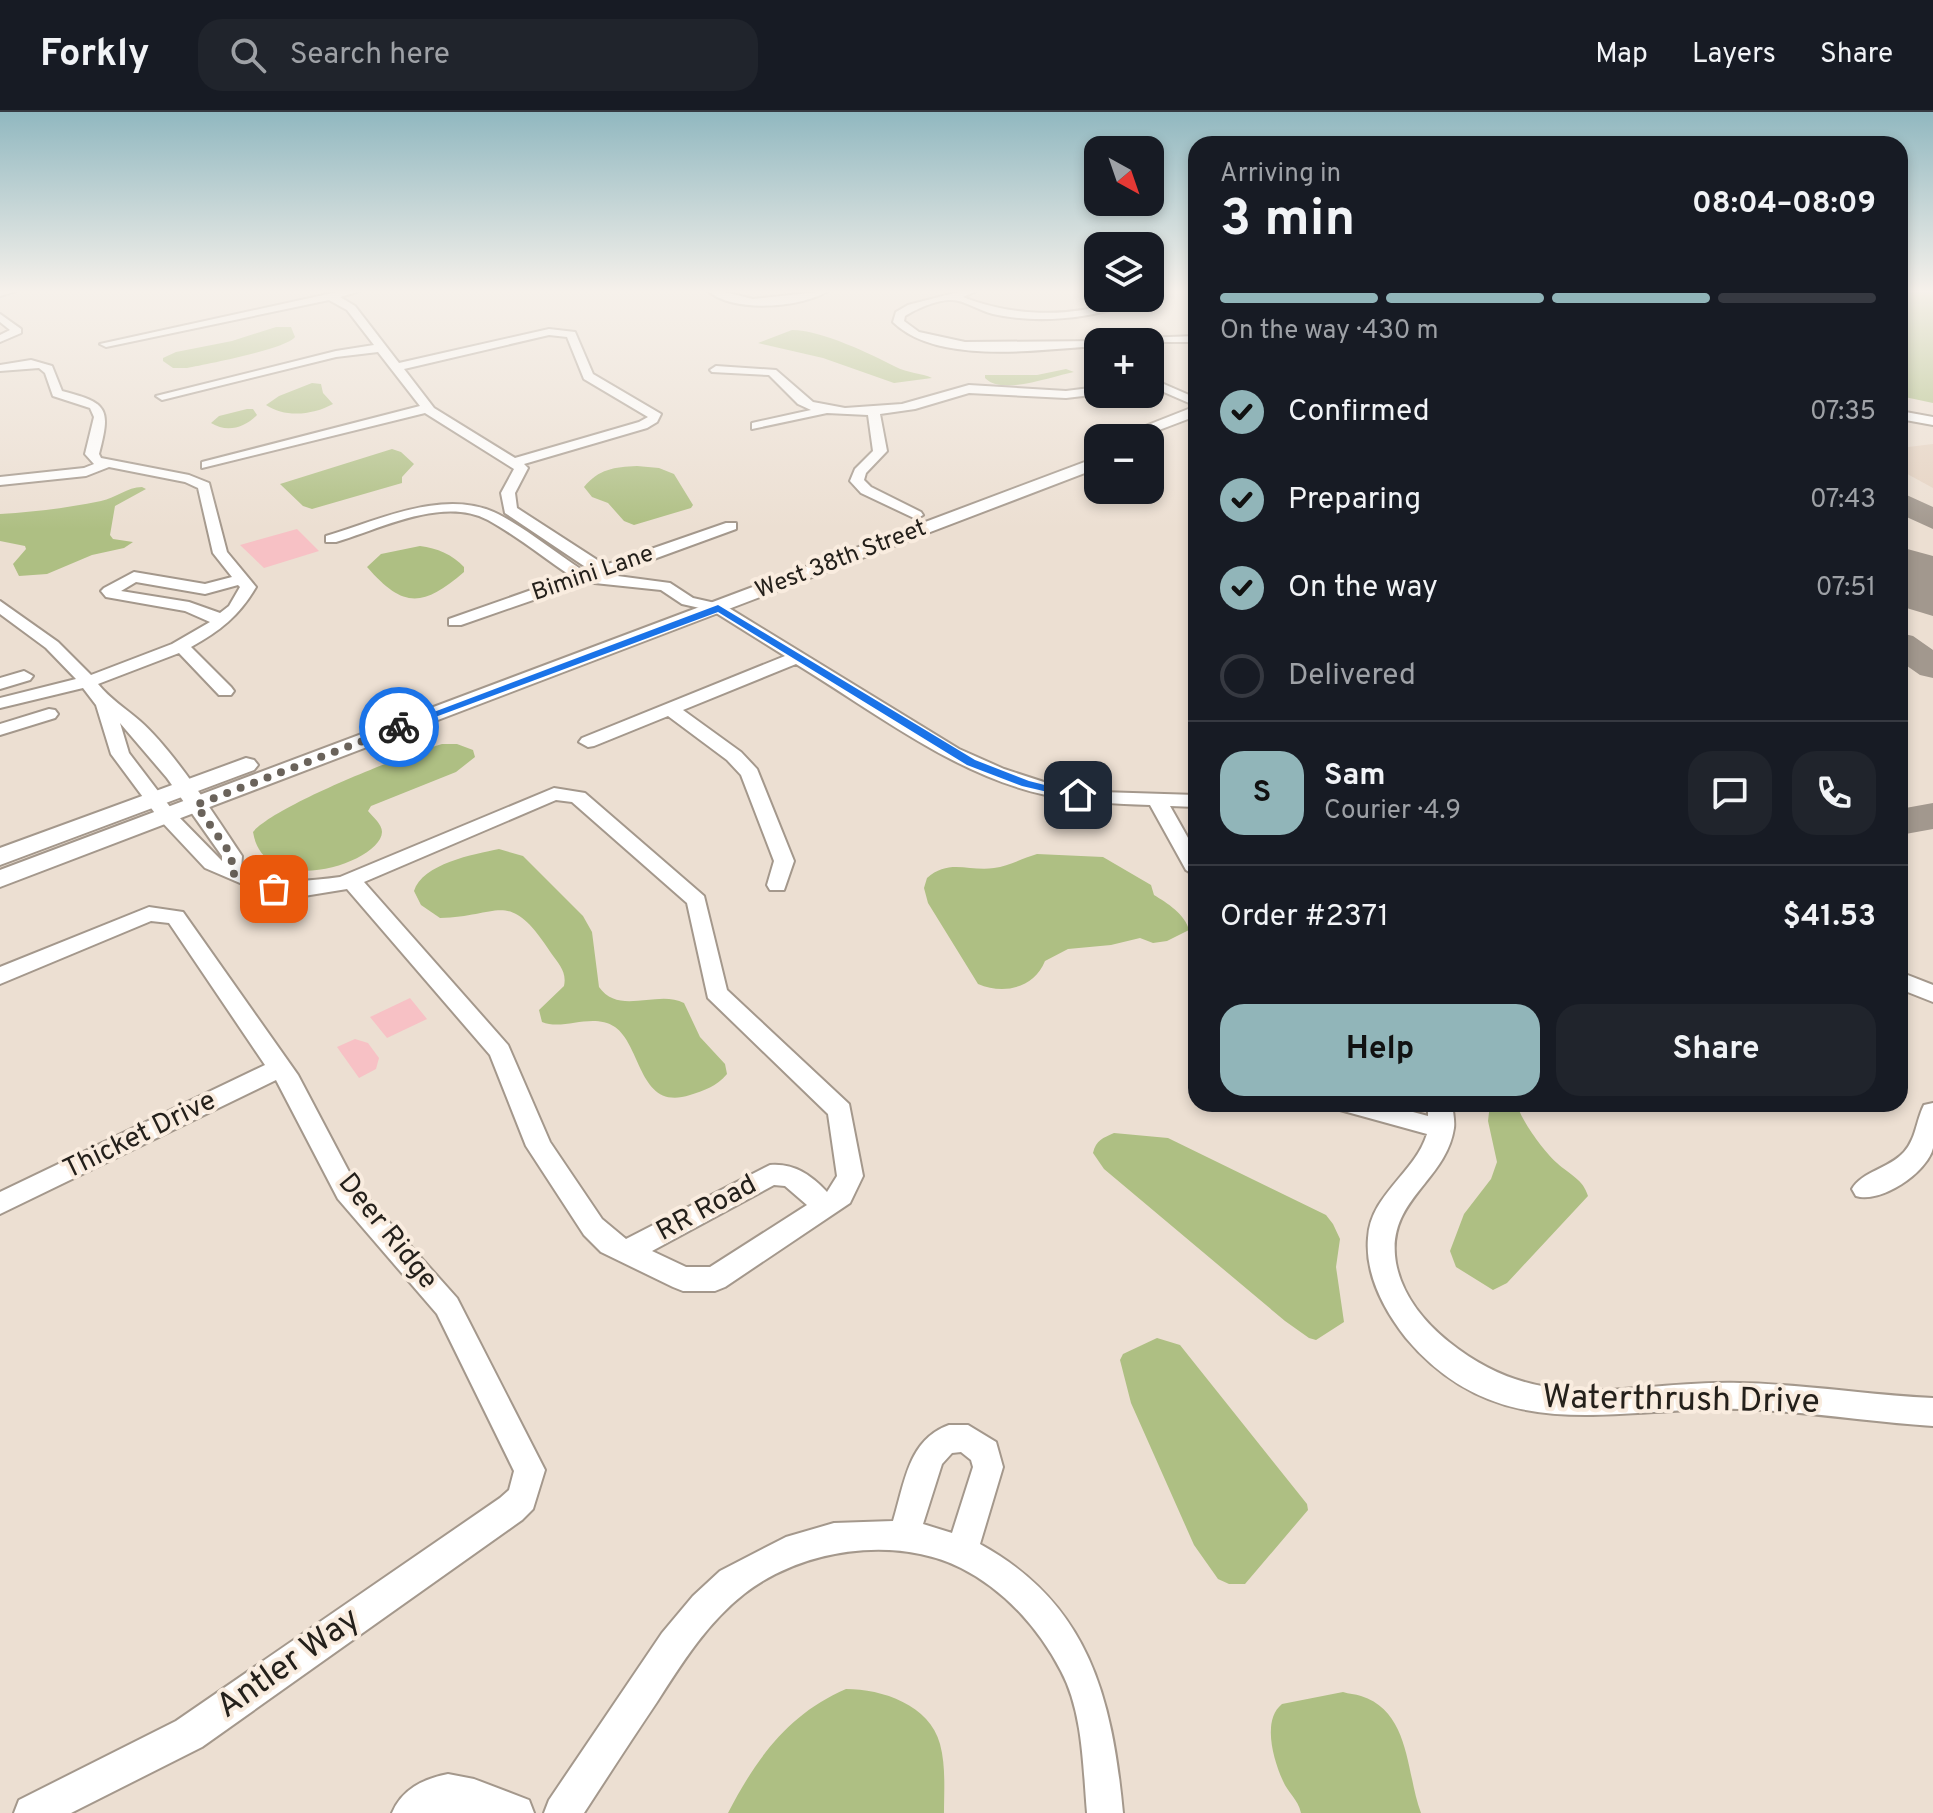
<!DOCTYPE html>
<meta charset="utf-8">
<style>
:root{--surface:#171b24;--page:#20242c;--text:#f1f3f6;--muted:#9ea1a6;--line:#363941;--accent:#91b5b9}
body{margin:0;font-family:Overpass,sans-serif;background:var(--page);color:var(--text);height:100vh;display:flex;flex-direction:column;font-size:30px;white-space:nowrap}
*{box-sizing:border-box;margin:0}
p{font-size:26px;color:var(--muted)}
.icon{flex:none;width:44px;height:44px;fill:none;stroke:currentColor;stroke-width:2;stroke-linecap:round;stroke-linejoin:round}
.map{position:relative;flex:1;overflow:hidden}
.sheet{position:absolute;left:1188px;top:24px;width:720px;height:976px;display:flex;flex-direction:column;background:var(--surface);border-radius:24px;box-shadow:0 4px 12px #0003}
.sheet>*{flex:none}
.needle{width:52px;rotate:140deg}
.controls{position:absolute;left:1084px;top:24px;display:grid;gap:16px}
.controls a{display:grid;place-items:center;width:80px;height:80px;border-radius:16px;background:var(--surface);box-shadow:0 4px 12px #0003;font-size:40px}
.pin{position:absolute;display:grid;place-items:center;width:68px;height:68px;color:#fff;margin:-34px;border-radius:16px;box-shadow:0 4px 12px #0006}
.courier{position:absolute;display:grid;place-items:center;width:80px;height:80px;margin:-40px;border:6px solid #1a73e8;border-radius:50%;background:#fff;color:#222;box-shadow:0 2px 10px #0007}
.summary em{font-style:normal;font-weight:700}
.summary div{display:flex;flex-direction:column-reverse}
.summary{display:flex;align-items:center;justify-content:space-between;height:136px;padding:0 32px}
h1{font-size:52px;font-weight:700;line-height:60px}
.bar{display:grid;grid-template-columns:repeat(4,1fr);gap:12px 8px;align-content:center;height:96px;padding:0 32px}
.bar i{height:10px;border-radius:6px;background:var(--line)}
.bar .selected{background:var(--accent)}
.bar p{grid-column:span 4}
.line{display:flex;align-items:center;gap:20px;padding:0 32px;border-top:2px solid var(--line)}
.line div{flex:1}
.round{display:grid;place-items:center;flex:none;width:84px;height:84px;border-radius:24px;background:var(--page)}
ol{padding:0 32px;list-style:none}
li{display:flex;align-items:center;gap:24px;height:88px}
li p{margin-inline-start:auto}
li .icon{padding:8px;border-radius:50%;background:var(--accent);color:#111;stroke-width:4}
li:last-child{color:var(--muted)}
li i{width:44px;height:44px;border:4px solid var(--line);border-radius:50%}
.cta{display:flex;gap:16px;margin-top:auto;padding:16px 32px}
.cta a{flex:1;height:92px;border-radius:24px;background:var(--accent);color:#111;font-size:32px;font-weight:700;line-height:92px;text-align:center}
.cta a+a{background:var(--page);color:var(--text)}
header{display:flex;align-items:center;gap:48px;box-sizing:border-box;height:112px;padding:0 40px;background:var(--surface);border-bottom:2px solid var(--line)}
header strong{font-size:38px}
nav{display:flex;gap:44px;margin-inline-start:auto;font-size:28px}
.search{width:560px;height:72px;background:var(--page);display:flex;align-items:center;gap:20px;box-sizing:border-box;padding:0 28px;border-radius:24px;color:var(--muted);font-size:30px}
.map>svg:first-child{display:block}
</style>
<header>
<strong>Forkly</strong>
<div class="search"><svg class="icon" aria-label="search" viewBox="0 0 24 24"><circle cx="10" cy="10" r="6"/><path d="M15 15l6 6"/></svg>Search here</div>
<nav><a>Map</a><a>Layers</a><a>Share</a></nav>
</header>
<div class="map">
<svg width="1933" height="1701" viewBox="0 0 1933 1701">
<rect width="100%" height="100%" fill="#ecdfd2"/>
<!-- built -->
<path fill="#e5d2c1" d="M 1933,332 L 1933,376 L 1900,358 L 1900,336 Z"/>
<!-- green -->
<path fill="#f7c1c5" d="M 297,417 L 319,439 L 264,456 L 240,433 Z
M 410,886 L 427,907 L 387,926 L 370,905 Z
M 355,927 L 368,931 L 379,946 L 376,957 L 359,966 L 337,935 Z"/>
<!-- water -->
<path fill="#aebf83" d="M 1900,179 L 1933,179 L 1933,291 L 1900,284 Z
M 276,215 L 291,215 L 295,225 C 286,237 207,252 187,256 L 173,256 L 163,249 L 163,246 L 176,240 L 232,229 Z
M 792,218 C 821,218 871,242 896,255 C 907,261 922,261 932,266 L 894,271 L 823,246 L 758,231 Z
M 1066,257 L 1074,260 C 1052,264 1002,284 985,266 L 985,263 L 1037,263 Z
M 312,271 L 321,272 L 323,281 L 333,292 C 313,303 285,306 266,293 L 279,284 Z
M 247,297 L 253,297 L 257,303 C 244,316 227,321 211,311 L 219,304 Z
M 392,337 L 401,340 L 414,352 L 402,365 L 402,371 L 312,397 L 303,394 L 280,372 Z
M 637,354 L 659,356 L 674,362 L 693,393 L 691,396 L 634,413 L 624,409 L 608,391 L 592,385 L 584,375 C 599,357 614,355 637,354 Z
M 142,375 L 146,377 L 115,394 L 110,423 L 113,427 L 133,430 L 124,436 L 92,443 L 47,462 L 19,464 L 13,452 L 26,437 L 25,434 L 0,429 L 0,402 C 35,400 67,396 101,389 C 116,386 127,375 142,375 Z
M 420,434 C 437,436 453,443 464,455 L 464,460 C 422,496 403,496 367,455 L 381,442 Z
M 442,632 L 457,632 L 473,638 L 475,645 L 456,660 L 371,694 L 368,699 C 373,705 382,712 382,720 C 381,751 264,789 253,720 C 274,694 405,642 442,632 Z
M 499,737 L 523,744 L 583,804 L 592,820 L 599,875 C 619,904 658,877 684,891 L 700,925 L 725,952 L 727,962 C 716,975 705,978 690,983 C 639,1000 642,934 615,915 C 592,900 564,919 542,910 L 539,898 L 564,874 C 567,860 559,852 551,841 C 508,775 501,805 440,806 L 421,793 L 414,779 C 422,752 474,742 499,737 Z
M 1037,742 L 1103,745 L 1151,773 L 1154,783 C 1167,791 1185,802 1189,818 L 1167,829 L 1153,831 L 1140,826 L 1111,833 L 1068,837 L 1045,849 C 1034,876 1004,883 978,872 L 928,791 L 924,776 L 927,766 C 949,746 970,760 994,756 C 1009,754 1023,746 1037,742 Z
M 1490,992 L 1517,992 C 1520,1007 1545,1041 1557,1051 C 1570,1063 1583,1067 1588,1084 L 1507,1171 L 1493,1178 L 1456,1155 L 1450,1139 L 1464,1102 L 1491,1067 L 1497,1050 L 1488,1009 Z
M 1114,1021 L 1168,1026 L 1326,1103 L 1333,1112 L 1340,1127 L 1336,1155 L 1344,1210 L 1316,1228 L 1309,1226 L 1285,1209 L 1104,1057 L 1093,1041 C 1096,1028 1103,1026 1114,1021 Z
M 1157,1226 L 1180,1233 L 1307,1392 L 1308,1398 L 1245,1472 L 1229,1472 L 1218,1467 L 1194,1433 L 1131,1291 L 1120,1248 L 1123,1242 Z
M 846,1577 C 882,1577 930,1593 940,1632 C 946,1654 944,1679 944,1701 L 728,1701 C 756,1647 788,1602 846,1577 Z
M 1343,1580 C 1349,1582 1355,1582 1361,1584 C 1411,1600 1406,1662 1421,1701 L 1301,1701 C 1298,1687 1288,1681 1283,1669 C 1273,1647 1262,1608 1282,1592 Z"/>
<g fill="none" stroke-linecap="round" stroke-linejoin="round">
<!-- taxiway -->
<path fill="#a2988e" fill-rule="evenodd" d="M 1900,380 L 1933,395 L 1933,417 L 1900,402 Z
M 1919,460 L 1933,464 L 1933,486 L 1907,477 L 1902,470 L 1907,463 Z
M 1900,521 L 1913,524 L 1933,538 L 1933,566 L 1920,563 L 1900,549 Z
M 1933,691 L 1933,717 L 1900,723 L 1900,697 Z"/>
<!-- runway -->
<path fill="#a2988e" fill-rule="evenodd" d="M 1900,435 L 1933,444 L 1933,504 L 1900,494 Z"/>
<!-- minor casing -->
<g stroke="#a4988c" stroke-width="4">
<path id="minor" d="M 0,179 L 16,179 L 0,184 Z
M 342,179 L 360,179 L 340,185 L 355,194 L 399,251 L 549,217 L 575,220 L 593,262 L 661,302 L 657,310 L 647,316 L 524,352 L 528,356 L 515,381 L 517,396 L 605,453 L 726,411 L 736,411 L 736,417 L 610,463 L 670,471 L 693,486 L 724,493 L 959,637 L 1004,657 L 1050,672 L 1101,680 L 1196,683 L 1196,695 L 1170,694 L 1196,740 L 1196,764 L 1186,758 L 1150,693 C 1115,692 1081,690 1046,683 C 954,663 875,600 796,552 L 683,598 L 741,640 L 757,657 L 794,749 L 784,778 L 770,778 L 767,773 L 774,749 L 741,663 L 727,648 L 668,604 L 594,634 L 588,635 L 579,630 L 582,626 L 785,544 L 713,499 L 682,492 L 661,478 L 585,470 L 461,513 L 449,513 L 449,507 L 571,464 C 544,446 517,424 488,408 C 443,384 380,417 336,430 L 326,430 L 326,424 C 377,409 445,375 498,402 C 528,418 556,441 585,460 L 590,458 L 505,401 L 501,381 L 514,357 L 425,301 L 202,356 L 202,350 L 420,294 L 378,240 L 336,245 L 162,288 L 156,284 L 336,239 L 374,233 L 347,198 L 329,188 L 106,235 L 100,232 ZM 549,223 L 567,225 L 584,267 L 648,305 L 639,310 L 515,346 L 434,296 L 404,257 Z
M 708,179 L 720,179 L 753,187 L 828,179 C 800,196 734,201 708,179 Z
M 962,179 L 977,179 L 963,185 C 1008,203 1067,207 1113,190 L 1114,186 L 1124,186 L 1122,194 C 1084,208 1032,211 993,202 C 980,199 964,188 952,188 C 938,187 916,197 905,204 L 904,209 L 919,220 L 965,230 L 1102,229 L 1098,230 L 1098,234 C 1040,237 938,254 893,210 L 896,200 L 908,193 Z
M 0,202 L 21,217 L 21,221 L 0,230 L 0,223 L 10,218 L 0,210 Z
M 1196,224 L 1196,230 L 1110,230 L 1116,227 Z
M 31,248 L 52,254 L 62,279 C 108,291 111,296 99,342 L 101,346 L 189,363 L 209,371 L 227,440 L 256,475 C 239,504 220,519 191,535 L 231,575 L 234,579 L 231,583 L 219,583 L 179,541 L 98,572 C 110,587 125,596 140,609 C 175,640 215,704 242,744 L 241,757 C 275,772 304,770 340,765 L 554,676 L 585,681 L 704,784 L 727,878 L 849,992 L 863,1064 L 850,1091 L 725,1175 L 715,1179 L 683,1179 L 673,1175 L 601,1140 L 584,1123 L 526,1034 L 490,943 L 347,777 L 304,784 L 261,780 L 205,756 L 160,708 L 111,642 L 96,593 L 83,576 L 0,596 L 0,586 L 76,567 L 46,536 L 0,502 L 0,489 L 58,530 L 91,563 L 172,532 L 210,510 L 185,499 L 106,485 L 101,479 L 104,476 L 134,460 L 205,472 L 232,465 L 213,441 L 198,376 L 185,370 L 109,355 L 86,364 L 0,373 L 0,365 L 84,356 L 94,352 L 85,342 L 94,305 L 90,296 L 53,284 L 45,261 L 39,256 L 0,259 L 0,253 ZM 136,470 L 205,482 L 238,473 L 240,475 L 229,494 L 220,501 L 189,490 L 121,479 ZM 120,611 L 167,666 L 222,744 L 222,749 L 174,700 L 129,641 ZM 556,688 L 572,690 L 687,791 L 708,886 L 828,1002 L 837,1064 L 827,1080 C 811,1063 794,1051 770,1053 L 626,1127 L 602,1107 L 550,1030 L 508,933 L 364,770 ZM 774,1073 L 785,1074 L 807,1093 L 710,1155 L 686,1155 L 652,1139 Z
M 716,254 L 776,258 L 813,290 L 845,296 L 902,292 L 969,273 L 1066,279 L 1098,275 L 1100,282 L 1066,286 L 969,281 L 915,297 L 880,302 L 887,339 L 866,361 L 864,368 L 871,375 L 921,400 L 923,403 L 916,407 L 861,381 L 850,369 L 855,357 L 873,339 L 868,303 L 827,301 L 752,317 L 752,311 L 811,298 L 798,292 L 769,263 L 712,260 L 710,258 Z
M 1150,266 L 1196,286 L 1196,294 L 1150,274 Z
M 1900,299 L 1933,305 L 1933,313 L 1900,307 Z
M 24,559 L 33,564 L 30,568 L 0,577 L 0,566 Z
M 49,597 L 55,598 L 58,602 L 55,606 L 0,623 L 0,612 Z
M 149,795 L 183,800 L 298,963 L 356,1073 L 457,1186 L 545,1358 L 533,1397 L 522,1408 L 202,1635 L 71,1701 L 14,1701 L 19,1688 L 176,1609 L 500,1386 L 509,1378 L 514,1359 L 437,1202 L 338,1087 L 276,968 L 0,1102 L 0,1080 L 265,953 L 169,811 L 151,809 L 0,872 L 0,855 Z
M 1900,860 L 1933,873 L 1933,890 L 1900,877 Z
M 1933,991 C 1933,1005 1933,1023 1933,1036 C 1927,1061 1880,1092 1856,1084 L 1852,1077 C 1861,1060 1890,1056 1904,1040 C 1916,1027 1916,1009 1924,993 Z
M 1337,992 L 1383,992 L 1428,1004 L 1428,992 L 1452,992 C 1453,1000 1455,1009 1454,1016 C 1446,1070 1385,1088 1396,1151 C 1402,1183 1424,1210 1449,1230 C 1545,1307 1629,1268 1740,1271 C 1804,1272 1868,1283 1933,1286 L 1933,1314 C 1868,1310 1804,1299 1740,1297 C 1616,1294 1500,1338 1406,1226 C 1384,1198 1365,1162 1368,1126 C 1370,1083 1415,1061 1427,1022 L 1340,998 Z
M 949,1313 L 968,1313 L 996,1330 L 1003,1355 L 980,1432 C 1089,1492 1112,1585 1123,1701 L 1087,1701 C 1083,1655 1083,1600 1061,1559 C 1039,1517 1005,1478 961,1456 C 895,1423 801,1437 744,1482 C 707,1511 682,1551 657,1590 C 632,1627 608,1664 584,1701 L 544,1701 L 549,1688 L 662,1521 L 693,1484 L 720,1459 L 786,1425 L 834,1411 L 893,1409 C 905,1370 908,1328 949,1313 ZM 961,1340 L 971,1348 L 973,1355 L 952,1421 L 923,1412 L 942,1352 L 952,1341 Z
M 448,1662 L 474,1667 L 529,1688 L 534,1701 L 392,1701 C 402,1677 423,1667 448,1662 Z"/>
</g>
<!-- major casing -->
<g stroke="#a4988c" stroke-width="4">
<path id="major" d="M 1196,294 L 1196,304 L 1138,326 L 1115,326 Z
M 1098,345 L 1098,356 L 0,775 L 0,758 Z
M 246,646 L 254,648 L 258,653 L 254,658 L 0,753 L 0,736 Z"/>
</g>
<!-- minor -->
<use href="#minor" fill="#fff" fill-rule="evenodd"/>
<!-- major -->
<use href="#major" fill="#fff" fill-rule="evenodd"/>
</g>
<!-- sky -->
<linearGradient id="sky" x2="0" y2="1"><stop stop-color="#91b8c0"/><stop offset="0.43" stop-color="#f6f1eb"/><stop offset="1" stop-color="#f6f1eb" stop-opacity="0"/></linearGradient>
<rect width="1933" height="417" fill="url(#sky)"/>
<!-- route -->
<path fill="#1a73e8" d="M 718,493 L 975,648 L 1029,669 L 1084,683 L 1078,687 L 1022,674 L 967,653 L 718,500 L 403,617 L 394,615 Z"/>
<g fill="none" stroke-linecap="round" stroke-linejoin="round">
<!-- done -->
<path stroke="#6a635b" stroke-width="8" stroke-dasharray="0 14.4" d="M 274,777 L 249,770 L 231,760 L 232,744 L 196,693 L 399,615"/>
</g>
<g text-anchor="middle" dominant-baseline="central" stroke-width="8" stroke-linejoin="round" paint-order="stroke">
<!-- far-street labels -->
<g font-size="24" fill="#24201b" stroke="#f9ecdf">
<text transform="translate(841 448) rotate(-21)">West 38th Street</text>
<text transform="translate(593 462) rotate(-19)">Bimini Lane</text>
</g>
<!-- street labels -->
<g font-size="28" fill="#24201b" stroke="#f9ecdf">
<text transform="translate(140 1024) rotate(-26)">Thicket Drive</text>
<text transform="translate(707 1097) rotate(-28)">RR Road</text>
<text transform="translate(387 1120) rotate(51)">Deer Ridge</text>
</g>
<!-- near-street labels -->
<g font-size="34" fill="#24201b" stroke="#f9ecdf">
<text transform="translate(1681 1289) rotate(1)">Waterthrush Drive</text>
<text transform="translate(289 1552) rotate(-35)">Antler Way</text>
</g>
</g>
</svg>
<div class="controls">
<a><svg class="needle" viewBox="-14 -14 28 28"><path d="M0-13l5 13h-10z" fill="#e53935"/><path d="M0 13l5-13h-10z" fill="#9ea1a6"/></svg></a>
<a><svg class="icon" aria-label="layers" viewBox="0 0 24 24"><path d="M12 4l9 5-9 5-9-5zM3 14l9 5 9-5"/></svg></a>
<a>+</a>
<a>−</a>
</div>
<div class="pin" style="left:274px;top:777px;background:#ea580c"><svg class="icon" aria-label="bag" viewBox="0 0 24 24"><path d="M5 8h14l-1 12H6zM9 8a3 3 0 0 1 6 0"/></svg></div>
<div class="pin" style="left:1078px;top:683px;background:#1f2937"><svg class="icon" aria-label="home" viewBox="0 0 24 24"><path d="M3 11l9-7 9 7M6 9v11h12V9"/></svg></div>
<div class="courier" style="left:399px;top:615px"><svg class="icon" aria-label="bike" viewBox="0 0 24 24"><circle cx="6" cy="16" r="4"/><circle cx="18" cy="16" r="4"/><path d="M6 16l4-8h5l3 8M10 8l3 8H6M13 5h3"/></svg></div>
<section class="sheet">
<div class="summary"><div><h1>3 min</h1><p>Arriving in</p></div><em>08:04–08:09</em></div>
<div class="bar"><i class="selected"></i><i class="selected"></i><i class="selected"></i><i></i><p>On the way · 430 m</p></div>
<ol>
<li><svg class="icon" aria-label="check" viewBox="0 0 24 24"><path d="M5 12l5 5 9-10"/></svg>Confirmed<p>07:35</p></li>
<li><svg class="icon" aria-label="check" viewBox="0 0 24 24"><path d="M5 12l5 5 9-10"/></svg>Preparing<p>07:43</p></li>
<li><svg class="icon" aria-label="check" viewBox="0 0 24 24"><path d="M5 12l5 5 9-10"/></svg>On the way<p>07:51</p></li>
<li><i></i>Delivered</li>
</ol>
<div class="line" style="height:144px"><b class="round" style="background:var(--accent);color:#111">S</b><div><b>Sam</b><p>Courier · 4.9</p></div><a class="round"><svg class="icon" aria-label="chat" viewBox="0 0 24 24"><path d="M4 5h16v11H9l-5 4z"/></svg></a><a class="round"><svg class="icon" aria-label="phone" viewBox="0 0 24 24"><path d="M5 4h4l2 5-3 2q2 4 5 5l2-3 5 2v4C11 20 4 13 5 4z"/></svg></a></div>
<div class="line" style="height:104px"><div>Order #2371</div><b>$41.53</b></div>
<div class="cta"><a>Help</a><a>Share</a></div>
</section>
</div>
